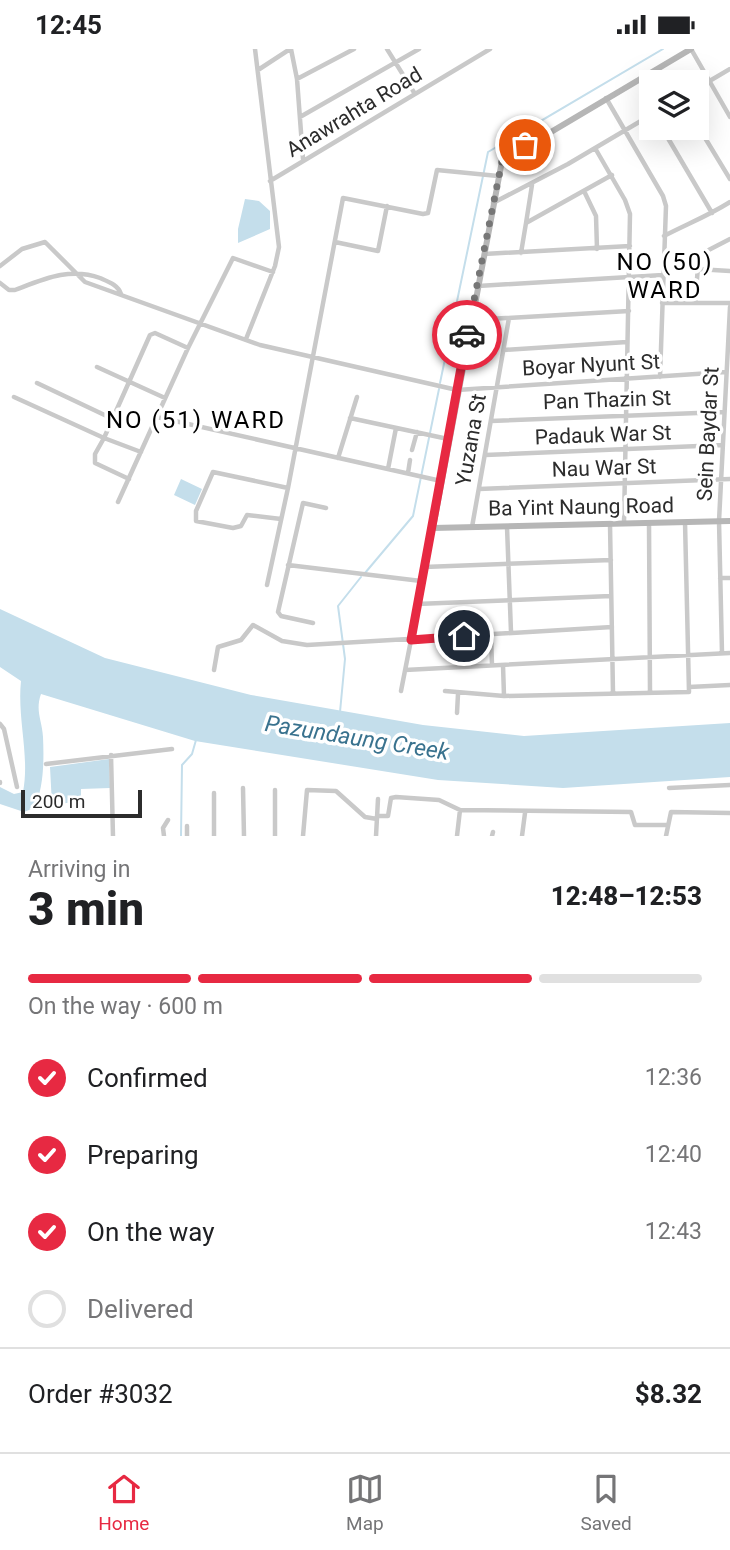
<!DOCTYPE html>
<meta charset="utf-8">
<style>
:root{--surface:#fff;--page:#f2f2f2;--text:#202124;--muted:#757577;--line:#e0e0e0;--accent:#e72942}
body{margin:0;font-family:Roboto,sans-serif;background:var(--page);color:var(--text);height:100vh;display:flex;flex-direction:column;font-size:26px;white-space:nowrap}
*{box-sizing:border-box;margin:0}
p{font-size:23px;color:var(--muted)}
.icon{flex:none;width:38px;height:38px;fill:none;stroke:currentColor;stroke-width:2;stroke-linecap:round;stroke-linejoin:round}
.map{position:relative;height:787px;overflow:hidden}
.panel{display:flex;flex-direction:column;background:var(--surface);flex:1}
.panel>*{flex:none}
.tools{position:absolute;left:639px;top:21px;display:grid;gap:14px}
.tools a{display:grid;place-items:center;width:70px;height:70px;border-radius:0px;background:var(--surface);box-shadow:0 7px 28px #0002;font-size:35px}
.scale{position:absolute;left:21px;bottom:18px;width:121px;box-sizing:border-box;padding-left:7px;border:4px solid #2c2c2c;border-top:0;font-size:19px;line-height:24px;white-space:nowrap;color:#2c2c2c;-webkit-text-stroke:5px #fff;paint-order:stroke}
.pin{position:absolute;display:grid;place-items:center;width:60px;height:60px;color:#fff;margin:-30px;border:4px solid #fff;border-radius:50%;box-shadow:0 2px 7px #0007}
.courier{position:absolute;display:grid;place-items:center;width:70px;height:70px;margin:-35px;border:5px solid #e72942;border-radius:50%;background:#fff;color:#222;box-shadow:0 2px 9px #0007}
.head em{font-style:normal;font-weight:800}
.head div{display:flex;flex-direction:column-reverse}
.head{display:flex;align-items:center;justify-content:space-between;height:119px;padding:0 28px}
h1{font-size:46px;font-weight:800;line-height:52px}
.bar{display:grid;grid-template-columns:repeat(4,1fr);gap:10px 7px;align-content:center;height:84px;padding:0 28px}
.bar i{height:9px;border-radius:5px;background:var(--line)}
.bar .on{background:var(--accent)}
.bar p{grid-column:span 4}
.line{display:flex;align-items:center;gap:18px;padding:0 28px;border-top:2px solid var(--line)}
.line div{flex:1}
ol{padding:0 28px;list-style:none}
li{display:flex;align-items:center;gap:21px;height:77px}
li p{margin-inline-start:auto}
li .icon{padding:7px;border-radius:50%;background:var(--accent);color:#fff;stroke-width:4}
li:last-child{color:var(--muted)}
li i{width:38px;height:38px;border:4px solid var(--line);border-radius:50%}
.status{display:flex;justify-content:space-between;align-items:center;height:49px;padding:0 35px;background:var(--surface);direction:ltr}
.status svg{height:19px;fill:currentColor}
.menu{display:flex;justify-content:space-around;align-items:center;height:98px;border-top:2px solid var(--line);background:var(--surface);font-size:19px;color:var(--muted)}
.menu a{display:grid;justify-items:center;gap:4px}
.menu .on{color:var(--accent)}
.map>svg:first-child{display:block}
</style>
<div class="status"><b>12:45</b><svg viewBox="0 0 49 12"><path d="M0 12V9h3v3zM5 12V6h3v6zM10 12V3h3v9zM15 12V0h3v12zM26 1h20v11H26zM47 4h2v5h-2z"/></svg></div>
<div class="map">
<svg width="730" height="787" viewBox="0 0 730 787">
<rect width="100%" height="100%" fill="#fff"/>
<!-- water -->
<path fill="#c4deeb" d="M 245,150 L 259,152 L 270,162 L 270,180 L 238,194 L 238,180 Z
M 181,430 L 202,440 L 195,456 L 174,446 Z
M 0,560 L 105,609 L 251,646 L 423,676 L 524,687 L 730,674 L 730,728 L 563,739 L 438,731 L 195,692 L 41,645 C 35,662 42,671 43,688 C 44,710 44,740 34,759 L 24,763 L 0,755 L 0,738 L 14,745 L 23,743 C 30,707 17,669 21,632 L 0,618 Z
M 109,710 L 110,739 L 81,740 L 81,752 L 52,756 L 50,718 Z"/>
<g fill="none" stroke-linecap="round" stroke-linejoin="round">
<!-- stream -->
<path stroke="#c4deeb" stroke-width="2" d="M 440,334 L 488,103 L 663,0
M 365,524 L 413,467 L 439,340
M 340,663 L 345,610 L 338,557 L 361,528
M 181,787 L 182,716 L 192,705 L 196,691"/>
<!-- street -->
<path stroke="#c9c9c9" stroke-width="4.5" d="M 291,0 L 297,30 L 303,110
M 387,0 L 415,45
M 691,0 L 730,68
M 258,21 L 290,0
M 297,30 L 354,0
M 696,40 L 730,20
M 606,49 L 663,147 L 666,157 L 660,328
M 300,68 L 419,0
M 696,74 L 730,130
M 662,79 L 712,164
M 595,99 L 625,151 L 630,165 L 624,474
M 270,132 L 490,0
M 584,142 L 596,167 L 597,200
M 493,154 L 568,115 L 651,66
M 526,174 L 532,136
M 664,187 C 687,175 708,167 730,153
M 335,193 L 378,202 L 387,157
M 521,204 L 526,174 L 612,126
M 484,205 L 630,197
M 0,217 L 22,200 L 45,193 L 85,233 L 260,296 L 457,341 L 726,323
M 697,220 L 730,222
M 0,234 L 9,241 L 15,241 C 44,230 70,218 100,229 C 109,233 118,236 121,245
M 478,237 L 663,226
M 662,254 L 730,254
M 695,254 L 699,206 L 730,190
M 471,271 L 629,262
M 246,290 L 275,217 L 279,198 L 255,0
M 504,301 L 627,293
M 97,318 L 165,349
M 37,334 L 113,370
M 14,348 L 104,389 L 95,405 L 95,414 L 129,430
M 157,368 L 441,432
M 350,369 L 448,390
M 491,372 L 724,363
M 412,401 L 417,383
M 141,403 L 104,389 L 150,286 L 155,284 L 188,299
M 485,406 L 723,396
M 338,409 L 357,348
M 388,420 L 396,379
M 408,424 L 410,411
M 288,439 L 343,149 L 423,165 L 428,164 L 437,121 L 498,127
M 479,440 L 730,430
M 118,453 L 188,299 L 233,209 L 273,223
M 649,474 L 650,644
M 610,475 L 613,644
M 472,478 L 509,269
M 507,478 L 511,583
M 288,516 L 421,532
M 424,518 L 611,511
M 720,529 L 730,529
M 267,536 L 288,439 L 213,423 L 196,462 L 196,472 L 233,479 L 241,477 L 247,466 L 281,470
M 417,555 L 611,547
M 313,574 L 281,567 L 278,563 L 303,454 L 326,459
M 491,585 L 492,616
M 722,604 L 719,472 L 730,258
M 503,616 L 504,647 L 689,643 L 685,473
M 214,621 L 218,598 L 241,591 L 253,576 L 282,592 L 307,596 L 612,578
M 405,621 L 730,604
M 689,638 L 730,636
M 401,642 L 433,479
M 445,642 L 504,647
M 457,664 L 458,645
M 0,675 L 4,680 L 17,738
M 111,706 L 113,787
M 46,715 L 172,700
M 0,733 L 0,734
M 243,739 L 244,787
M 669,739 L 730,736
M 214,744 L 214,787
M 377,767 L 388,767 L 391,749 L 396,748 L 439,751 L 460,761 L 631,763 L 635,776 L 667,776
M 187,777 L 187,787
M 164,787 L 163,779 L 168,771
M 275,787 L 275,741
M 303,787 L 307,741 L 336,742 L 365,768 L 377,770
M 376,787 L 378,750
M 457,787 L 460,761
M 492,787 L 493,783
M 522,787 L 525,764
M 666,787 L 671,763 L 730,764"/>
<!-- secondary -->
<path stroke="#b6b6b6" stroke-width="6" d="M 691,0 L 502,112 L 433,479 L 730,472"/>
</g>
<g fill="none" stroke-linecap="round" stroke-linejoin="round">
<!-- done -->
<path stroke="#767676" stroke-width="7" stroke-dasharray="0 12.6" d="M 467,286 L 502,112 L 525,96"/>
<!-- route -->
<path stroke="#e72942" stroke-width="9" d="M 464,587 L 411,591 L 467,286"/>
</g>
<g text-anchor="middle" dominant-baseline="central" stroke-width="7" stroke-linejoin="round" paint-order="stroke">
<!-- street labels -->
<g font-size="21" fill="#2c2c2c" stroke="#fff">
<text transform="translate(354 63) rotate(-31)">Anawrahta Road</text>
<text transform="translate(591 316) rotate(-3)">Boyar Nyunt St</text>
<text transform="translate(607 351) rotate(-2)">Pan Thazin St</text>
<text transform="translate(708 385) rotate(-87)">Sein Baydar St</text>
<text transform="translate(603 386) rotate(-2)">Padauk War St</text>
<text transform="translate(471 391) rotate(-80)">Yuzana St</text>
<text transform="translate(604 419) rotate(-2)">Nau War St</text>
<text transform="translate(581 458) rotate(-1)">Ba Yint Naung Road</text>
</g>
<!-- water labels -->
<g font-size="23" font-style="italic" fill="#39728e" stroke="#fff">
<text transform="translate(357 689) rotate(9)">Pazundaung Creek</text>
</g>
<!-- quarter labels -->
<g font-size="24" letter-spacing="2" fill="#000" stroke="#fff">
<text x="665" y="213">NO (50)<tspan x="665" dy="28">WARD</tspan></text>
<text x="196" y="371">NO (51) WARD</text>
</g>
</g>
</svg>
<div class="tools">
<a><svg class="icon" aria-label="layers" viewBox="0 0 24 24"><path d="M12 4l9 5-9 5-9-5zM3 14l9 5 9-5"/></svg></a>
</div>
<div class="scale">200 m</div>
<div class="pin" style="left:525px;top:96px;background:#ea580c"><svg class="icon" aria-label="bag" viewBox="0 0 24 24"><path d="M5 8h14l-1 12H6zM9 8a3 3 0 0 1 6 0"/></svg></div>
<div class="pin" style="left:464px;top:587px;background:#1f2937"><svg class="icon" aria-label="home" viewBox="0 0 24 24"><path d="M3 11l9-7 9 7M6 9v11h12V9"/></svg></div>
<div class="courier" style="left:467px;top:286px"><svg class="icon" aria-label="car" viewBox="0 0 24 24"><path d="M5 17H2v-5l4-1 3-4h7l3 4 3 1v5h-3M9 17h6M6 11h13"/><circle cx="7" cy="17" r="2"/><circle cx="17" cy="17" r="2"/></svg></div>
</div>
<section class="panel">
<div class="head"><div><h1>3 min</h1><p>Arriving in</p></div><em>12:48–12:53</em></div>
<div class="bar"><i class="on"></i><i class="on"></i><i class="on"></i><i></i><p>On the way · 600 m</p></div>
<ol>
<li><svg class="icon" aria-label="check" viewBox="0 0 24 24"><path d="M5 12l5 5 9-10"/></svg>Confirmed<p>12:36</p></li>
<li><svg class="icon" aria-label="check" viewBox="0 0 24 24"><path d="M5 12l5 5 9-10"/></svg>Preparing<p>12:40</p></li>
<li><svg class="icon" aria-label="check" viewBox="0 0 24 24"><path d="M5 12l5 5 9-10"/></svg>On the way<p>12:43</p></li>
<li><i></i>Delivered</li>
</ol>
<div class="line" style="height:91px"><div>Order #3032</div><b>$8.32</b></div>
</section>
<nav class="menu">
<a class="on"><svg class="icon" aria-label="home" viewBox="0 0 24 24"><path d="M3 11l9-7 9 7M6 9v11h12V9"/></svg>Home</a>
<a><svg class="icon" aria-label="map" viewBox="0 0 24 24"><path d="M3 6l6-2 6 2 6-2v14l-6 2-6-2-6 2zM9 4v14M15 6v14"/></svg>Map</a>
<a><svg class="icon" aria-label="saved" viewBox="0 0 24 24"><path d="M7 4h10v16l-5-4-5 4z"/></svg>Saved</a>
</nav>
